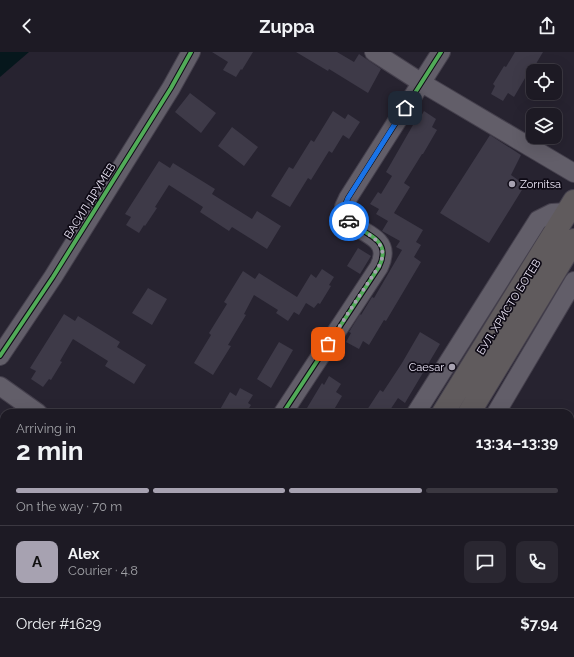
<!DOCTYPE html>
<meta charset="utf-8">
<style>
:root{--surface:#1d1a24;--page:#2a2731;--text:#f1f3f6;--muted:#a0a1a6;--line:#3b3841;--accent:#a7a2b1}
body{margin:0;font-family:Raleway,sans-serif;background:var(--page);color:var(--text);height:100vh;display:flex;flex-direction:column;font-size:15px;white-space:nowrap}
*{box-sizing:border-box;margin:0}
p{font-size:13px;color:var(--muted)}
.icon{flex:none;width:22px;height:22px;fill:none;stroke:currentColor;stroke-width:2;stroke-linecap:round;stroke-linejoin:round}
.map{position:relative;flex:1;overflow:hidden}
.drawer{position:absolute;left:0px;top:357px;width:574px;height:248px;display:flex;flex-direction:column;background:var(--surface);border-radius:12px 12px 0 0;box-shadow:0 4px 16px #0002,0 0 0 1px var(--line)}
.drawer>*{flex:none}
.tools{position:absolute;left:526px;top:12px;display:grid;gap:8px}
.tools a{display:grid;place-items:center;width:36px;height:36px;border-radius:8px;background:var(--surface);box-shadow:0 4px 16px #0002,0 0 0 1px var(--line);font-size:20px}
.pin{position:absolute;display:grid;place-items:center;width:34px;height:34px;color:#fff;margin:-17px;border-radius:8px;box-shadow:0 2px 6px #0006}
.courier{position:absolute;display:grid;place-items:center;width:40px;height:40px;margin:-20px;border:3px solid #1a73e8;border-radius:50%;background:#fff;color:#222;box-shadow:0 1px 5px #0007}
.head em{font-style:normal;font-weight:700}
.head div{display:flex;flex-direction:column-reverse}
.head{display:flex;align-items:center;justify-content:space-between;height:68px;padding:0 16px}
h1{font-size:26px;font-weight:700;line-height:30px}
.bar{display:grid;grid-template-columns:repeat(4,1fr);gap:6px 4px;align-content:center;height:48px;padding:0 16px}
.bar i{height:5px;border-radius:3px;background:var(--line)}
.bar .current{background:var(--accent)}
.bar p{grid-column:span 4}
.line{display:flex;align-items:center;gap:10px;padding:0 16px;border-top:1px solid var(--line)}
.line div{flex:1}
.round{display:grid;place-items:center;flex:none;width:42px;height:42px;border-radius:8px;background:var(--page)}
header{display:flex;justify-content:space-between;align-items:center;height:52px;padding:0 16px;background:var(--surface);font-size:18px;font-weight:700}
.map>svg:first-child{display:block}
</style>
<header><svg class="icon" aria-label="back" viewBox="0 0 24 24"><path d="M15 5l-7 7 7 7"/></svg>Zuppa<svg class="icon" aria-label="share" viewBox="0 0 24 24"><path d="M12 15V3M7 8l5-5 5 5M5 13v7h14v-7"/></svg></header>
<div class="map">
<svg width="574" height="605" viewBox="0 0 574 605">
<rect width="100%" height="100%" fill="#272330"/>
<!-- water -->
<path fill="#06171c" d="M 0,0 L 29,0 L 0,25 Z"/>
<!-- building -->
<path fill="#3e3a48" d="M 212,0 L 253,0 L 242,18 L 241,17 L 236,25 L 223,18 L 228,10 Z
M 296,0 L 337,0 L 354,10 L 359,2 L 381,17 L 368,41 L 329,17 L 328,19 Z
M 515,0 L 543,0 L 530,22 L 528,21 L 514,45 L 508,41 L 503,49 L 491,42 L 495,34 L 493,32 L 504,14 L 506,15 Z
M 190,41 L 216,61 L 201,81 L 175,60 Z
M 333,59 L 345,67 L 348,62 L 360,70 L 349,87 L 343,83 L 332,101 L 329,99 L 311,128 L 308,126 L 290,155 L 271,144 L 289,115 L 293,117 L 311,88 L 314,90 Z
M 424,59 L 436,67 L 432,75 L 437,78 L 423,102 L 422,102 L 404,131 L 410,135 L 394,161 L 423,178 L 416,190 L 421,193 L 414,205 L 421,210 L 386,269 L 384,268 L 369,293 L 363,289 L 359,297 L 346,290 L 351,281 L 349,280 L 360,262 L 361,263 L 372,245 L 374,246 L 402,198 L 396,195 L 400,189 L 382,179 L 388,169 L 376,162 L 379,157 L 370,152 L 378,140 L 381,142 L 392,124 L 386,120 L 417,66 L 419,68 Z
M 232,75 L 258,95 L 244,114 L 218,94 Z
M 490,83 L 521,103 L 511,123 L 525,133 L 489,191 L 440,161 Z
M 159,109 L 170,116 L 173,111 L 215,137 L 212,142 L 252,167 L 257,159 L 281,174 L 267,197 L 232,175 L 229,179 L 200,160 L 203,155 L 169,133 L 155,155 L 157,156 L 145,174 L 144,173 L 139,181 L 126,173 L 131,165 L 125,162 Z
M 358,196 L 371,204 L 360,222 L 347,214 Z
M 322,217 L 334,225 L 329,233 L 331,234 L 320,252 L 318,251 L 314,256 L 306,251 L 299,263 L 294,260 L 288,269 L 276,261 L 278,258 L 254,243 L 244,262 L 246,263 L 228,293 L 231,294 L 213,323 L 194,311 L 211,283 L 209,281 L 227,252 L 224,250 L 243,219 L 255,227 L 259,221 L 297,245 L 311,222 L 316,226 Z
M 148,236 L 167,247 L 152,273 L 132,261 Z
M 64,262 L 75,269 L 78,264 L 120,290 L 117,295 L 146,313 L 134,332 L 105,314 L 108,309 L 73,287 L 60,309 L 62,310 L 51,328 L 49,327 L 43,335 L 31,327 L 36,319 L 30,316 Z
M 420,280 L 440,292 L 405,351 L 398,346 L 388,361 L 365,361 L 380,338 L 383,340 L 402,311 Z
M 279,290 L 293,298 L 271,336 L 257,327 Z
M 329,324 L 341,332 L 336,340 L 342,344 L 332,361 L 304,361 L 322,331 L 324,333 Z
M 240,336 L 253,343 L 248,351 L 251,353 L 246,361 L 218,361 L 230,340 L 236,344 Z"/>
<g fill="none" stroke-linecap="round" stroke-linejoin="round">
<!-- minor casing -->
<g stroke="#45404d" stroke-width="20">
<path id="minor" d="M 374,0 L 422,31 L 574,121
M 0,304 L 53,225 L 171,36 L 191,0
M 0,334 L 38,361
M 283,361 L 379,215 C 380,212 382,209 382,206 C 389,179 340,179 344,155 C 345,152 347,149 348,146 L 441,0
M 416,361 L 538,168 L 552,161 L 568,160
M 496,361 L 574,229
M 570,418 L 574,412
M 570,520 L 574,523
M 0,525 L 4,526
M 570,570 L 574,562
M 383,601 L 389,605
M 94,605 L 98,601
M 268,605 L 273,601
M 449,605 L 451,601
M 552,605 L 554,601"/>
</g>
<!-- major casing -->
<g stroke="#45404d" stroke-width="24">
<path id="major" d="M 443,361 L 574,149
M 469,361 L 574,188
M 294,605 L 298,601
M 319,605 L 322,601"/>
</g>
<!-- minor -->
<use href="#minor" stroke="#625e69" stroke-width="18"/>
<!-- major -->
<use href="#major" stroke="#605b5d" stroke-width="22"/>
<!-- cycleway casing -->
<g stroke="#0e0a15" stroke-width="6">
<path id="cycleway" d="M 0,304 L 53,225 L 171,36 L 191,0
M 283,361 L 379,215 C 380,212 382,209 382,206 C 389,179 340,179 344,155 C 345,152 347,149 348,146 L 441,0"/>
</g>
<!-- cycleway -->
<use href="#cycleway" stroke="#51ab58" stroke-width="4"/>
</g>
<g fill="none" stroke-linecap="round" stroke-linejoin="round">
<!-- done -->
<path stroke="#a7a2b1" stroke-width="4" stroke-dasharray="0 7.2" d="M 328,292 L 379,214 C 380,212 382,208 382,205 C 386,187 360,179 349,169"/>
<!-- route -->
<path stroke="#1a73e8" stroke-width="5" d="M 349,169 C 342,160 344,156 348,146 L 405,56"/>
</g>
<!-- markers -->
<g fill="#a7a2b1" stroke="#0e0a15" stroke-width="1.5">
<circle cx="512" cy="132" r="4"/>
<circle cx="452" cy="315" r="4"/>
</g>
<g text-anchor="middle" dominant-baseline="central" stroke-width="3.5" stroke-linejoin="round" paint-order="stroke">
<!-- poi labels -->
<g font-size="11" fill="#ece6f7" stroke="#0e0a15" text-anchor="start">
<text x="520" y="132">Zornitsa</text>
<text x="444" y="315" text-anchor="end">Caesar</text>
</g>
<!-- street labels -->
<g font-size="11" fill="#ece6f7" stroke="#0e0a15">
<text transform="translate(90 149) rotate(-58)">ВАСИЛ ДРУМЕВ</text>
<text transform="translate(509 255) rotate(-58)">БУЛ. ХРИСТО БОТЕВ</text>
</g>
</g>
</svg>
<div class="tools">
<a><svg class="icon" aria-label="locate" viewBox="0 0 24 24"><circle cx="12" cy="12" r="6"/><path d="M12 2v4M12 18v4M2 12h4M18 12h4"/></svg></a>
<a><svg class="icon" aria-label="layers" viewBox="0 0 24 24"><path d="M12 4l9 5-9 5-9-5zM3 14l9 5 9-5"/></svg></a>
</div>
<div class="pin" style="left:328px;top:292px;background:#ea580c"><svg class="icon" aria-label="bag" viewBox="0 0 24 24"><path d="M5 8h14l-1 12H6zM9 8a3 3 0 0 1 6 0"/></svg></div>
<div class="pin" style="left:405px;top:56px;background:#1f2937"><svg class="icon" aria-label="home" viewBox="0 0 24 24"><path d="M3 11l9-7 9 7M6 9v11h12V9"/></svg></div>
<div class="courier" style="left:349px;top:169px"><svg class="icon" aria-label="car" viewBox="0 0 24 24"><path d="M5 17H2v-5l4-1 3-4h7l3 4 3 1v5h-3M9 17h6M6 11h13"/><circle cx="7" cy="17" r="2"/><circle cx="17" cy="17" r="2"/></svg></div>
<section class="drawer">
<div class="head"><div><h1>2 min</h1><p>Arriving in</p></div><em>13:34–13:39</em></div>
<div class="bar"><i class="current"></i><i class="current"></i><i class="current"></i><i></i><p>On the way · 70 m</p></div>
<div class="line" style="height:72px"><b class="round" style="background:var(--accent);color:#111">A</b><div><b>Alex</b><p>Courier · 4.8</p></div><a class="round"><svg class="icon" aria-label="chat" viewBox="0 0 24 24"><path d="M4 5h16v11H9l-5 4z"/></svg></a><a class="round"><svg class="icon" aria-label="phone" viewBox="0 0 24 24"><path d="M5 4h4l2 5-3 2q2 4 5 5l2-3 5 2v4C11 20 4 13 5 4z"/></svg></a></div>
<div class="line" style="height:52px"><div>Order #1629</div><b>$7.94</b></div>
</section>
</div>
